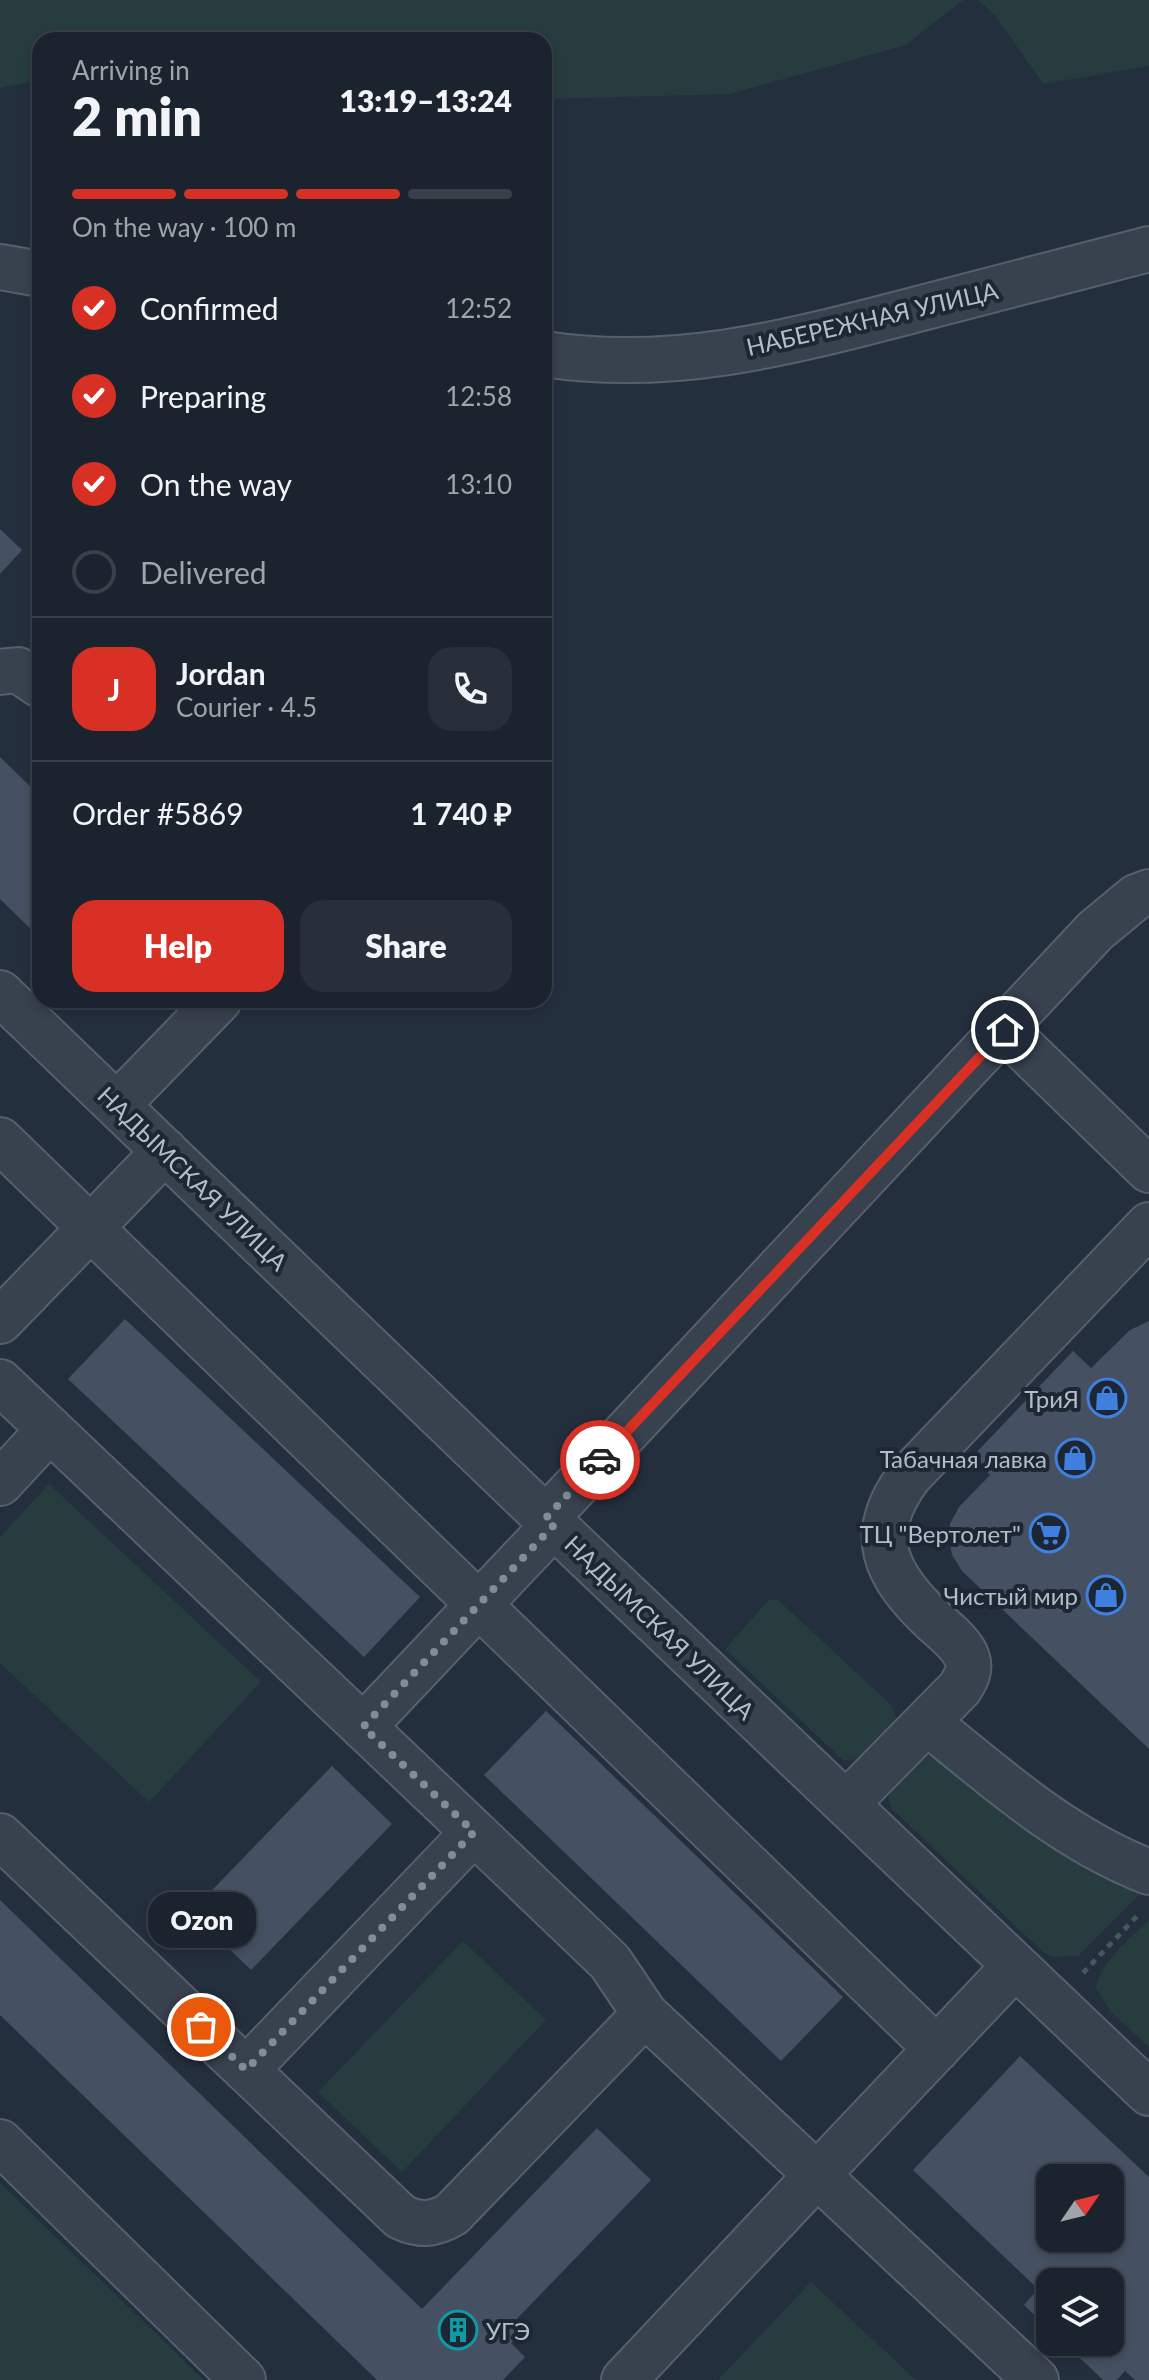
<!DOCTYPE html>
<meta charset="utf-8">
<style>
:root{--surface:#1b232e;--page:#282f3a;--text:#f1f3f6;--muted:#a0a4aa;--line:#39404a;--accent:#d93025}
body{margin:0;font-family:Lato,sans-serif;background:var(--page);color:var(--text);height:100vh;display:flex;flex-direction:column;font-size:30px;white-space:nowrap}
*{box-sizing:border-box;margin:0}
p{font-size:26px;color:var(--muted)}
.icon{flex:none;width:44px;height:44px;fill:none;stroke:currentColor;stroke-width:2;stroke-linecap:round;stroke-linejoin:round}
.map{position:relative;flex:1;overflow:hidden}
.details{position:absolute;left:32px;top:32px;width:520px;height:976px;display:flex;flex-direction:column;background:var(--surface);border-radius:24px;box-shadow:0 4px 12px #0003,0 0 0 2px var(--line)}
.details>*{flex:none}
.needle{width:52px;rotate:55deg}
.controls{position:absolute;left:1036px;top:2164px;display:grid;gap:16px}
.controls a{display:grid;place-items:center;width:88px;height:88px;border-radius:16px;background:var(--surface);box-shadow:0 4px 12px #0003,0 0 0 2px var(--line);font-size:40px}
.pin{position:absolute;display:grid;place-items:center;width:68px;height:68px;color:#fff;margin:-34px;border:4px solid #fff;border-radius:50%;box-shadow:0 2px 8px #0007}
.courier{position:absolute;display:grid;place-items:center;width:80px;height:80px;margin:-40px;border:6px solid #d93025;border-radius:50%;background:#fff;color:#222;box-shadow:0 2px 10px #0007}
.bubble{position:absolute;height:56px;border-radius:24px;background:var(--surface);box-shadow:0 4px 12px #0003,0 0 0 2px var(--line);font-size:26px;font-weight:800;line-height:56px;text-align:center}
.headline em{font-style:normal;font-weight:800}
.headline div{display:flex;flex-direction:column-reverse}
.headline{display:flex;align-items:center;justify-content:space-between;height:136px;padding:0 40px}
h1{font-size:52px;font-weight:800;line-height:60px}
.bar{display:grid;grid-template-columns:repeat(4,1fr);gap:12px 8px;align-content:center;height:96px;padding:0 40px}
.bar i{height:10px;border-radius:6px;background:var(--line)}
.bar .on{background:var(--accent)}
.bar p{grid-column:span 4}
.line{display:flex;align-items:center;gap:20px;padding:0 40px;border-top:2px solid var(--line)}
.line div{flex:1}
.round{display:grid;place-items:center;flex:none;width:84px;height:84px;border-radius:24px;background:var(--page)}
ol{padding:0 40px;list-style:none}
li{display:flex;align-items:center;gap:24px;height:88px}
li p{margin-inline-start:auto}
li .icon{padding:8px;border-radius:50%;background:var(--accent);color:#fff;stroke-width:4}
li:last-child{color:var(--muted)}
li i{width:44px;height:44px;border:4px solid var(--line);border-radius:50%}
.action{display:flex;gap:16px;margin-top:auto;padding:16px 40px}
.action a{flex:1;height:92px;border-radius:24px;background:var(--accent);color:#fff;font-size:32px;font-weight:800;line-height:92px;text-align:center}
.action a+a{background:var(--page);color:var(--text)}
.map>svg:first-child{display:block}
</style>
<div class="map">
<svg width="1149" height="2380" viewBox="0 0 1149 2380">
<rect width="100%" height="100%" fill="#242f3e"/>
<!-- green -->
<path fill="#263c3f" d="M 0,0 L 963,0 L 906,45 L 730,94 L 544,99 L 544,40 L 40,40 L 40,80 L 0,88 Z
M 978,0 L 1149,0 L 1149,66 L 1043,84 L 995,15 Z
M 49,1484 L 261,1682 L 149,1802 L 0,1663 L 0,1537 Z
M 769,1600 L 778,1600 L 888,1702 L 895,1713 L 896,1724 C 881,1739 866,1763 843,1760 L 725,1649 Z
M 941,1752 L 1140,1886 L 1140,1894 L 1078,1956 L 1054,1957 L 1043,1952 L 891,1808 L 888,1798 C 898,1778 918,1754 941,1752 Z
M 1149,1920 L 1149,2047 L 1111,2012 L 1096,1988 C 1101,1961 1130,1939 1149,1920 Z
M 463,1941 L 546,2020 L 402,2172 L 318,2092 Z
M 0,2183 L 204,2380 L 0,2380 Z
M 811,2282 L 916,2380 L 718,2380 Z"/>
<!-- building -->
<path fill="#455162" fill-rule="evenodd" d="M 0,529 L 22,550 L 0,574 Z
M 0,757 L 40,796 L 40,938 L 0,899 Z
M 125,1319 L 420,1597 L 364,1657 L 68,1379 Z
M 1149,1321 L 1149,1749 L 962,1571 L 952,1555 L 949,1536 L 950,1524 L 959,1507 L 990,1475 L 972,1457 L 1073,1351 L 1091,1368 L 1130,1330 Z
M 546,1711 L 843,1997 L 781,2061 L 484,1775 Z
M 332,1766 L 392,1824 L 251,1970 L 191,1912 Z
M 0,1900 L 422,2309 L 597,2128 L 651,2180 L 510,2326 L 519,2335 L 511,2343 L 525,2357 L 503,2380 L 377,2380 L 0,2015 Z
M 1020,2056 L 1149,2177 L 1149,2380 L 1135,2380 L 1125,2371 L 1117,2380 L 1103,2380 L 1063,2342 L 1110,2342 L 1110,2282 L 1050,2282 L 1050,2330 L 1024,2305 L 1038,2289 L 913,2170 ZM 1050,2178 L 1110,2178 L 1110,2238 L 1050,2238 Z"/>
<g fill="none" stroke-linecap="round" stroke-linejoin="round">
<!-- minor casing -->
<g stroke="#565f6c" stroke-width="48">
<path id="minor" d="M 0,267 L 40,274
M 544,354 C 673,374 791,342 914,310 C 992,290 1071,269 1149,249
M 0,672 L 18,670 L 40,685
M 0,993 L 546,1518 L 1149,2093
M 1005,1030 L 1149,1170
M 117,1105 L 219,1000
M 0,1140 L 937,2049
M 0,1321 L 165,1151
M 0,1382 L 474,1832
M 0,1483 L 50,1429
M 546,1518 L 1095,931 L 1136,897 L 1149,892
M 927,1722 C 997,1779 1064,1839 1149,1872
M 363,1727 L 554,1525
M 846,1804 L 960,1688 C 966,1678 971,1670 967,1658 C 962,1644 945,1631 934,1621 C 884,1574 865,1534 910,1475 L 1149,1225
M 0,1836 L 401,2217 C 421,2226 433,2225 452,2214 L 645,2014 L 610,1962 L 474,1832 L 246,2070
M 1015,1966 L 817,2175 L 1036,2380
M 0,2142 L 243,2380
M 624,2380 L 817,2175 L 645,2014"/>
</g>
<!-- path -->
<path stroke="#44595c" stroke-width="5" stroke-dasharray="6 6" stroke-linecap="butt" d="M 1083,1973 L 1139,1914"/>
<!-- minor -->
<use href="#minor" stroke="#38414e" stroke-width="44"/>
</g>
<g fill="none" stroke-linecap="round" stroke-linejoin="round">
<!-- done -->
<path stroke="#828b98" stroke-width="8" stroke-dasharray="0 14.4" d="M 201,2027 L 246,2070 L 474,1832 L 363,1727 L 554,1525 L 546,1518 L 600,1460"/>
<!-- route -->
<path stroke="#d93025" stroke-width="10" d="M 600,1460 L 1005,1030"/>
</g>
<!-- icons -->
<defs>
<g id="shop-ring" transform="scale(2)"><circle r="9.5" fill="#1d2633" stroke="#3f7fe0" stroke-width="1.5"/><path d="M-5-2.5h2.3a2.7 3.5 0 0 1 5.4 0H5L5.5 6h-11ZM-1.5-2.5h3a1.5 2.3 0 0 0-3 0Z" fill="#3f7fe0"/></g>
<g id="supermarket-ring" transform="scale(2)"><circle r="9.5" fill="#1d2633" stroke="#3f7fe0" stroke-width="1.5"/><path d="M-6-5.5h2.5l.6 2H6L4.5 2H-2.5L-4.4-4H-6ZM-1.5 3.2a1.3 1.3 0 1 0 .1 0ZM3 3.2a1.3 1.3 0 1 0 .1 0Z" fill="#3f7fe0"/></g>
<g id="building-ring" transform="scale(2)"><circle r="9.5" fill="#1d2633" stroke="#0f9aa8" stroke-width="1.5"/><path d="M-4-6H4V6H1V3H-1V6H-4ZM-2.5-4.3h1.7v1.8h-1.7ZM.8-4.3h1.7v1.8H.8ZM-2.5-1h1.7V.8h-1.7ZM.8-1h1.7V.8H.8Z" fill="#0f9aa8"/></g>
</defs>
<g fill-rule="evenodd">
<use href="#shop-ring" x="1107" y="1398"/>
<use href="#shop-ring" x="1075" y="1458"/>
<use href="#supermarket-ring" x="1049" y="1533"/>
<use href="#shop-ring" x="1106" y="1595"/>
<use href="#building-ring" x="458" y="2330"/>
</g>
<g text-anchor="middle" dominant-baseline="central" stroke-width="8" stroke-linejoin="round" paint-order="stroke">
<!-- street labels -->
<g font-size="24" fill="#b4bcc9" stroke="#1d2633">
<text transform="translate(872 318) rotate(-13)">НАБЕРЕЖНАЯ УЛИЦА</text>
<text transform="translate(193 1178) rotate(44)">НАДЫМСКАЯ УЛИЦА</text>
<text transform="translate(660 1627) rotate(44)">НАДЫМСКАЯ УЛИЦА</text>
</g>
<!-- poi labels -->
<g font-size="24" fill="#b4bcc9" stroke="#1d2633" text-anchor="end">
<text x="1079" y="1398">ТриЯ</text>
<text x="1047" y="1458">Табачная лавка</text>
<text x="1021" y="1533">ТЦ "Вертолет"</text>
<text x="1078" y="1595">Чистый мир</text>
<text x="486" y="2330" text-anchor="start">УГЭ</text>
</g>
</g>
</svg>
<div class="controls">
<a><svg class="needle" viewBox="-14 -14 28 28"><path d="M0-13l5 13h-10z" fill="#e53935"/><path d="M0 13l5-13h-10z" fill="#a0a4aa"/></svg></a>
<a><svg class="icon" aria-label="layers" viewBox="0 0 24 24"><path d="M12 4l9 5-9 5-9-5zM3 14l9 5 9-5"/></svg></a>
</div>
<div class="pin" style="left:201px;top:2027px;background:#ea580c"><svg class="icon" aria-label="bag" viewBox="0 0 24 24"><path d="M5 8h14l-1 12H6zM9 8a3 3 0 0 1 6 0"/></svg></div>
<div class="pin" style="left:1005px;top:1030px;background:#1f2937"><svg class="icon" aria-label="home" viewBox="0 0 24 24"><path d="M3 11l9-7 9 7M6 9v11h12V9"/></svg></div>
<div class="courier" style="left:600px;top:1460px"><svg class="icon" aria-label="car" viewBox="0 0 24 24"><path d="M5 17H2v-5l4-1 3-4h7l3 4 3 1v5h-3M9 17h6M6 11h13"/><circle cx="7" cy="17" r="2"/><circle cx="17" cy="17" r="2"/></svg></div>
<div class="bubble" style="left:148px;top:1892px;width:108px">Ozon</div>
<section class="details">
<div class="headline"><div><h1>2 min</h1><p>Arriving in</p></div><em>13:19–13:24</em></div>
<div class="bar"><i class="on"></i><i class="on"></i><i class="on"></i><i></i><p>On the way · 100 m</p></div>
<ol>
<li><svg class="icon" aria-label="check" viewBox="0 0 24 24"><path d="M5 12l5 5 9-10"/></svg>Confirmed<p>12:52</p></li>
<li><svg class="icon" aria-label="check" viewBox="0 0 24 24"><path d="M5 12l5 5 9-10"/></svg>Preparing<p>12:58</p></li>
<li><svg class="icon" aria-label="check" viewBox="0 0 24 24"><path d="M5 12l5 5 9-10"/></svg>On the way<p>13:10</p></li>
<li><i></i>Delivered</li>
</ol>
<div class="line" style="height:144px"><b class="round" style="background:var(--accent);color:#fff">J</b><div><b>Jordan</b><p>Courier · 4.5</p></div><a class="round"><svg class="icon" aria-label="phone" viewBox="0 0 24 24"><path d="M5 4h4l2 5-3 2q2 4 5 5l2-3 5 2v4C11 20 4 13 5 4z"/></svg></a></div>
<div class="line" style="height:104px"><div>Order #5869</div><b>1 740 ₽</b></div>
<div class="action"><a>Help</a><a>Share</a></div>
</section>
</div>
